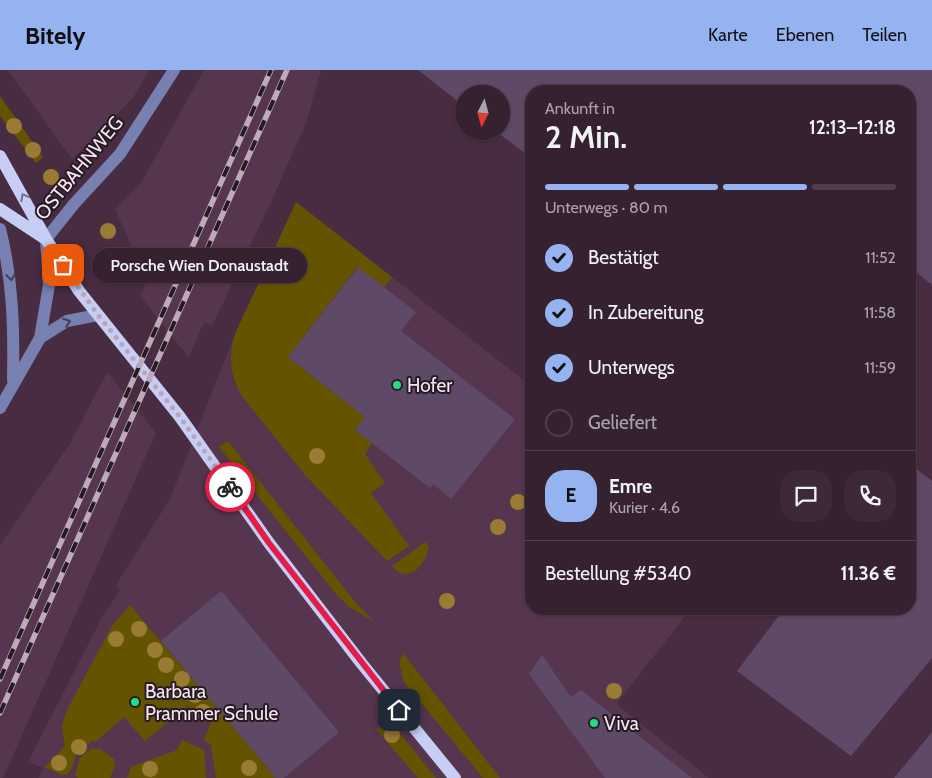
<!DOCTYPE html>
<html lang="de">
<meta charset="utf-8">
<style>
:root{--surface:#362131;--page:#3d2939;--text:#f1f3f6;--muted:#aaa3ab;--line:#503e4d;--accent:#95b2f1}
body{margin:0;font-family:Cabin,sans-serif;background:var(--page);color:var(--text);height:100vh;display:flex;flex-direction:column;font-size:19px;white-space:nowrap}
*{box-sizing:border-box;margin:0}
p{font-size:16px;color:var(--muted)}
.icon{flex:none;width:28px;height:28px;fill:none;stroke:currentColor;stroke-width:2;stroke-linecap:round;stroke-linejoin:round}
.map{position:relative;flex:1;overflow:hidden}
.panel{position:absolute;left:525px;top:15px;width:391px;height:530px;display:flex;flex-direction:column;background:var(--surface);border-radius:20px;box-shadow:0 1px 4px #0004,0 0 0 1px var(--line)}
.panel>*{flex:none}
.needle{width:32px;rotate:186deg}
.controls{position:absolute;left:455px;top:15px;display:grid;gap:10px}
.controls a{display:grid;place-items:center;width:55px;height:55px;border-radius:50%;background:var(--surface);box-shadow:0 1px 4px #0004,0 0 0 1px var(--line);font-size:25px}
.pin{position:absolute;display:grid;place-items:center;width:42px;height:42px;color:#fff;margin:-21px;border-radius:10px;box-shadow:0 2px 8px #0006}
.courier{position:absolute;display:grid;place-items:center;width:50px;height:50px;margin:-25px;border:4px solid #e11d48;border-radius:50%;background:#fff;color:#222;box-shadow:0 1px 6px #0007}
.bubble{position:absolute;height:35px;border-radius:18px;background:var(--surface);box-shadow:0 1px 4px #0004,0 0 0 1px var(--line);font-size:16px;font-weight:600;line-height:35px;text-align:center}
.overview em{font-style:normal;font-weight:600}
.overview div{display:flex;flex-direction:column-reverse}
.overview{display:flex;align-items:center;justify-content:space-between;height:85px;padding:0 20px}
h1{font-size:32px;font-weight:600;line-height:38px}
.bar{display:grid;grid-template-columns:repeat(4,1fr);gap:8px 5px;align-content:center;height:60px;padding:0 20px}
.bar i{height:6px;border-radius:4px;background:var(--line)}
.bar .active{background:var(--accent)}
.bar p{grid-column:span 4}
.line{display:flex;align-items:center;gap:12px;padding:0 20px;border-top:1px solid var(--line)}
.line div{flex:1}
.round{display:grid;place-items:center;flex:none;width:52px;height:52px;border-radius:20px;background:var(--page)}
ol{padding:0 20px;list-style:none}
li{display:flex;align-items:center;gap:15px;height:55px}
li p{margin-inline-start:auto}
li .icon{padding:5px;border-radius:50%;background:var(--accent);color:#111;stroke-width:4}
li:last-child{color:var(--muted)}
li i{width:28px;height:28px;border:2px solid var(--line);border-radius:50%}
header{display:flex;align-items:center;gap:30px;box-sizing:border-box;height:70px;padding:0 25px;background:var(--accent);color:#111}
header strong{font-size:24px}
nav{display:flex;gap:28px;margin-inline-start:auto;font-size:18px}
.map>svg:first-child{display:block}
</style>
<header>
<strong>Bitely</strong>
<nav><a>Karte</a><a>Ebenen</a><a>Teilen</a></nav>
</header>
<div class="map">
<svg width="932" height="708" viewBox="0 0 932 708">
<rect width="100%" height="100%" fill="#482c41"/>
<!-- built -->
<path fill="#56364e" d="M 8,0 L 149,0 L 133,28 L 72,89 Z
M 204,0 L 321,0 L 306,53 L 272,130 L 212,256 L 204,252 L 189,288 L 140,226 L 147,211 L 115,139 L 141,113 Z
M 296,132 L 531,316 L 531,539 L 691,539 L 616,634 L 709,708 L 39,708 L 43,698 L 28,692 L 102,547 L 120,521 L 116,515 L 170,429 L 235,264 Z
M 107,302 L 156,363 L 3,708 L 0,708 L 0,475 L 71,372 Z"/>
<!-- green -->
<path fill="#645400" d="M 0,26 L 43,87 L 36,93 L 0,46 Z
M 296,132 L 392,207 L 384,217 L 357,197 L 288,287 L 365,347 L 355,360 L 372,373 L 365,384 L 385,413 L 371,423 L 409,476 L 387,491 L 306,406 L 242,326 C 230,304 228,288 235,264 Z
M 228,371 L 356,533 L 374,552 L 348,536 L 336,524 L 219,377 Z
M 425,472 L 429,477 C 426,494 408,516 392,496 Z
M 130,535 L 276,708 L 216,708 L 211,675 L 204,670 L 211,653 L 188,644 L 188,635 L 145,671 L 124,647 L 95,672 L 93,670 L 76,683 L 72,699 L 67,704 L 62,705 L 45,697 L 65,676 L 62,657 L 66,642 L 112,556 Z
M 403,583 L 500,708 L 483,708 L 404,612 L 399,593 Z
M 386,650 L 391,652 L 436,708 L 418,708 L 376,659 Z
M 182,670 L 204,680 L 206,708 L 127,708 L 131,697 L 177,680 Z
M 91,679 L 100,679 L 114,689 L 115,695 L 110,708 L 78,708 L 75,705 L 80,688 Z"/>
<!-- building -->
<path fill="#5e4a66" d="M 418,0 L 932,0 L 932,215 L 910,197 L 910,21 L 531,21 L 531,88 L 501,65 L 501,24 L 464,24 L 464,36 Z
M 358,197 L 416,242 L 401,261 L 515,349 L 451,429 L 433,414 L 430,418 L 355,360 L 365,347 L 288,287 Z
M 910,394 L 932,411 L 932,588 L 851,686 L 737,601 L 784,539 L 910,539 Z
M 221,521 L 339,662 L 284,708 L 276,708 L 161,571 Z
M 542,585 L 571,627 L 581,620 L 692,708 L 605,708 L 529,604 Z
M 932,662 L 932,708 L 894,708 Z"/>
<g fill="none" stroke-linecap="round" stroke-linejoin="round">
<!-- minor -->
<path stroke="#7880b1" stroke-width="12" d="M 0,159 C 13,210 14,258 13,310
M 40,268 L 67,251 L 98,245
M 0,338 L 40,268 L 49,215 L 46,169 L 74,134 L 120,84 L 174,0"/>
<!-- major -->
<path stroke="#c6cef6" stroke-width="12" d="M 0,86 L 46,169 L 79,221 L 180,347 L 269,473 L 362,594 L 455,708
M 0,139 L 44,168"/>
<!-- rail casing -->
<g stroke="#bfaab9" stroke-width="5.5">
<path id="rail" d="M 0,609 L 271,0
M 0,643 L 287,0"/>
</g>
<!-- rail -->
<use href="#rail" stroke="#261a23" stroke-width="4" stroke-dasharray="11" stroke-linecap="butt"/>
</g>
<!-- trees -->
<g fill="#997b33">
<circle cx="14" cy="56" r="8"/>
<circle cx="33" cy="80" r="8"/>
<circle cx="51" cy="107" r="8"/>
<circle cx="108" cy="161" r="8"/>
<circle cx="317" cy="386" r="8"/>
<circle cx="518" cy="432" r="8"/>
<circle cx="498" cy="457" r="8"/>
<circle cx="447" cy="531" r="8"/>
<circle cx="139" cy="559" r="8"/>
<circle cx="116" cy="569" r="8"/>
<circle cx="155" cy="580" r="8"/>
<circle cx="166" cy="595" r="8"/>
<circle cx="182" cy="609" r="8"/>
<circle cx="614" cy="621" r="8"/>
<circle cx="195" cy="625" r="8"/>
<circle cx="203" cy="642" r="8"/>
<circle cx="392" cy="665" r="8"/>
<circle cx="79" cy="677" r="8"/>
<circle cx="59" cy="693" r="8"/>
<circle cx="249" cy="698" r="8"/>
<circle cx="150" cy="699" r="8"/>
</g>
<!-- one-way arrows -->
<defs><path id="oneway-chevron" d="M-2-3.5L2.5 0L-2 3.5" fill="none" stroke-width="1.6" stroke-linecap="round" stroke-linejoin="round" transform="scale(1.25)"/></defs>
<use stroke="#76748c" href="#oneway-chevron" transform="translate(24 127) rotate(-118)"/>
<g stroke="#433e55">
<use href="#oneway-chevron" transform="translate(11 207) rotate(82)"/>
<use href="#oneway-chevron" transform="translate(67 252) rotate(-21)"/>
</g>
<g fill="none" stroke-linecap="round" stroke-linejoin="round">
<!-- done -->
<path stroke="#baa5b5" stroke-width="5" stroke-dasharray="0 9" d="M 63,195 L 98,245 L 180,347 L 230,417"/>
<!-- route -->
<path stroke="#e11d48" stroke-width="6" d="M 230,417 L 269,473 L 399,640"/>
</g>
<!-- markers -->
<g fill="#28d885" stroke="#261a23" stroke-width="2">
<circle cx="397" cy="315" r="5"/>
<circle cx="135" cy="632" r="5"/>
<circle cx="594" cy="653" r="5"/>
</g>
<g text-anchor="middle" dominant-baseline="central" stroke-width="4" stroke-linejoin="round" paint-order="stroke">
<!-- street labels -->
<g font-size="19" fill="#f8e6f3" stroke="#261a23">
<text transform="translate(79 98) rotate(-51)">OSTBAHNWEG</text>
</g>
<!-- poi labels -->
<g font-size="19" fill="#f8e6f3" stroke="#261a23" text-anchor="start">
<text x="407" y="315">Hofer</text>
<text x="145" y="621">Barbara<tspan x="145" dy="22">Prammer Schule</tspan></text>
<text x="604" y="653">Viva</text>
</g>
</g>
</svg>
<div class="controls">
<a><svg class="needle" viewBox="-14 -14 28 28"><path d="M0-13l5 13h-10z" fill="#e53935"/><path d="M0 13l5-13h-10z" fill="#aaa3ab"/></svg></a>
</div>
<div class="pin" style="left:63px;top:195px;background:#ea580c"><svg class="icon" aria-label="bag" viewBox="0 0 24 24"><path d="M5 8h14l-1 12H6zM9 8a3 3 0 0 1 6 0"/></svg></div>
<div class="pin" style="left:399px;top:640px;background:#1f2937"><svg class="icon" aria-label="home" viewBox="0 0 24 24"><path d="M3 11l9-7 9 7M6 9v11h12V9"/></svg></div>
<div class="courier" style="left:230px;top:417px"><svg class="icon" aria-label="bike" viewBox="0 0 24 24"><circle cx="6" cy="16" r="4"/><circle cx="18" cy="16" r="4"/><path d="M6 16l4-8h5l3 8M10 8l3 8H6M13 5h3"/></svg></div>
<div class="bubble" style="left:92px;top:178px;width:215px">Porsche Wien Donaustadt</div>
<section class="panel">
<div class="overview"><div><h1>2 Min.</h1><p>Ankunft in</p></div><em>12:13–12:18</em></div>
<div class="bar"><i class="active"></i><i class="active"></i><i class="active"></i><i></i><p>Unterwegs · 80 m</p></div>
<ol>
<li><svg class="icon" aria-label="check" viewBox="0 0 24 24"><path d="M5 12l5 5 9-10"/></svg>Bestätigt<p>11:52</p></li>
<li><svg class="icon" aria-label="check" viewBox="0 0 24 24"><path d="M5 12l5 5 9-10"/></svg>In Zubereitung<p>11:58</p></li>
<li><svg class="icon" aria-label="check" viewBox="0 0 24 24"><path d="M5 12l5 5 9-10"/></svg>Unterwegs<p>11:59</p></li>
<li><i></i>Geliefert</li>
</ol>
<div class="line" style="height:90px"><b class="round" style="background:var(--accent);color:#111">E</b><div><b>Emre</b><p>Kurier · 4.6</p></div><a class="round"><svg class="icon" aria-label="chat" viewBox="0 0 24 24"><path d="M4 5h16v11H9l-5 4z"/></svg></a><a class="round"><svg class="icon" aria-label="phone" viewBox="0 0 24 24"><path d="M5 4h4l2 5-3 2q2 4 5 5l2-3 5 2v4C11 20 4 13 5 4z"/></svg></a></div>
<div class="line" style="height:65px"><div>Bestellung #5340</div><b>11.36 €</b></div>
</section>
</div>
